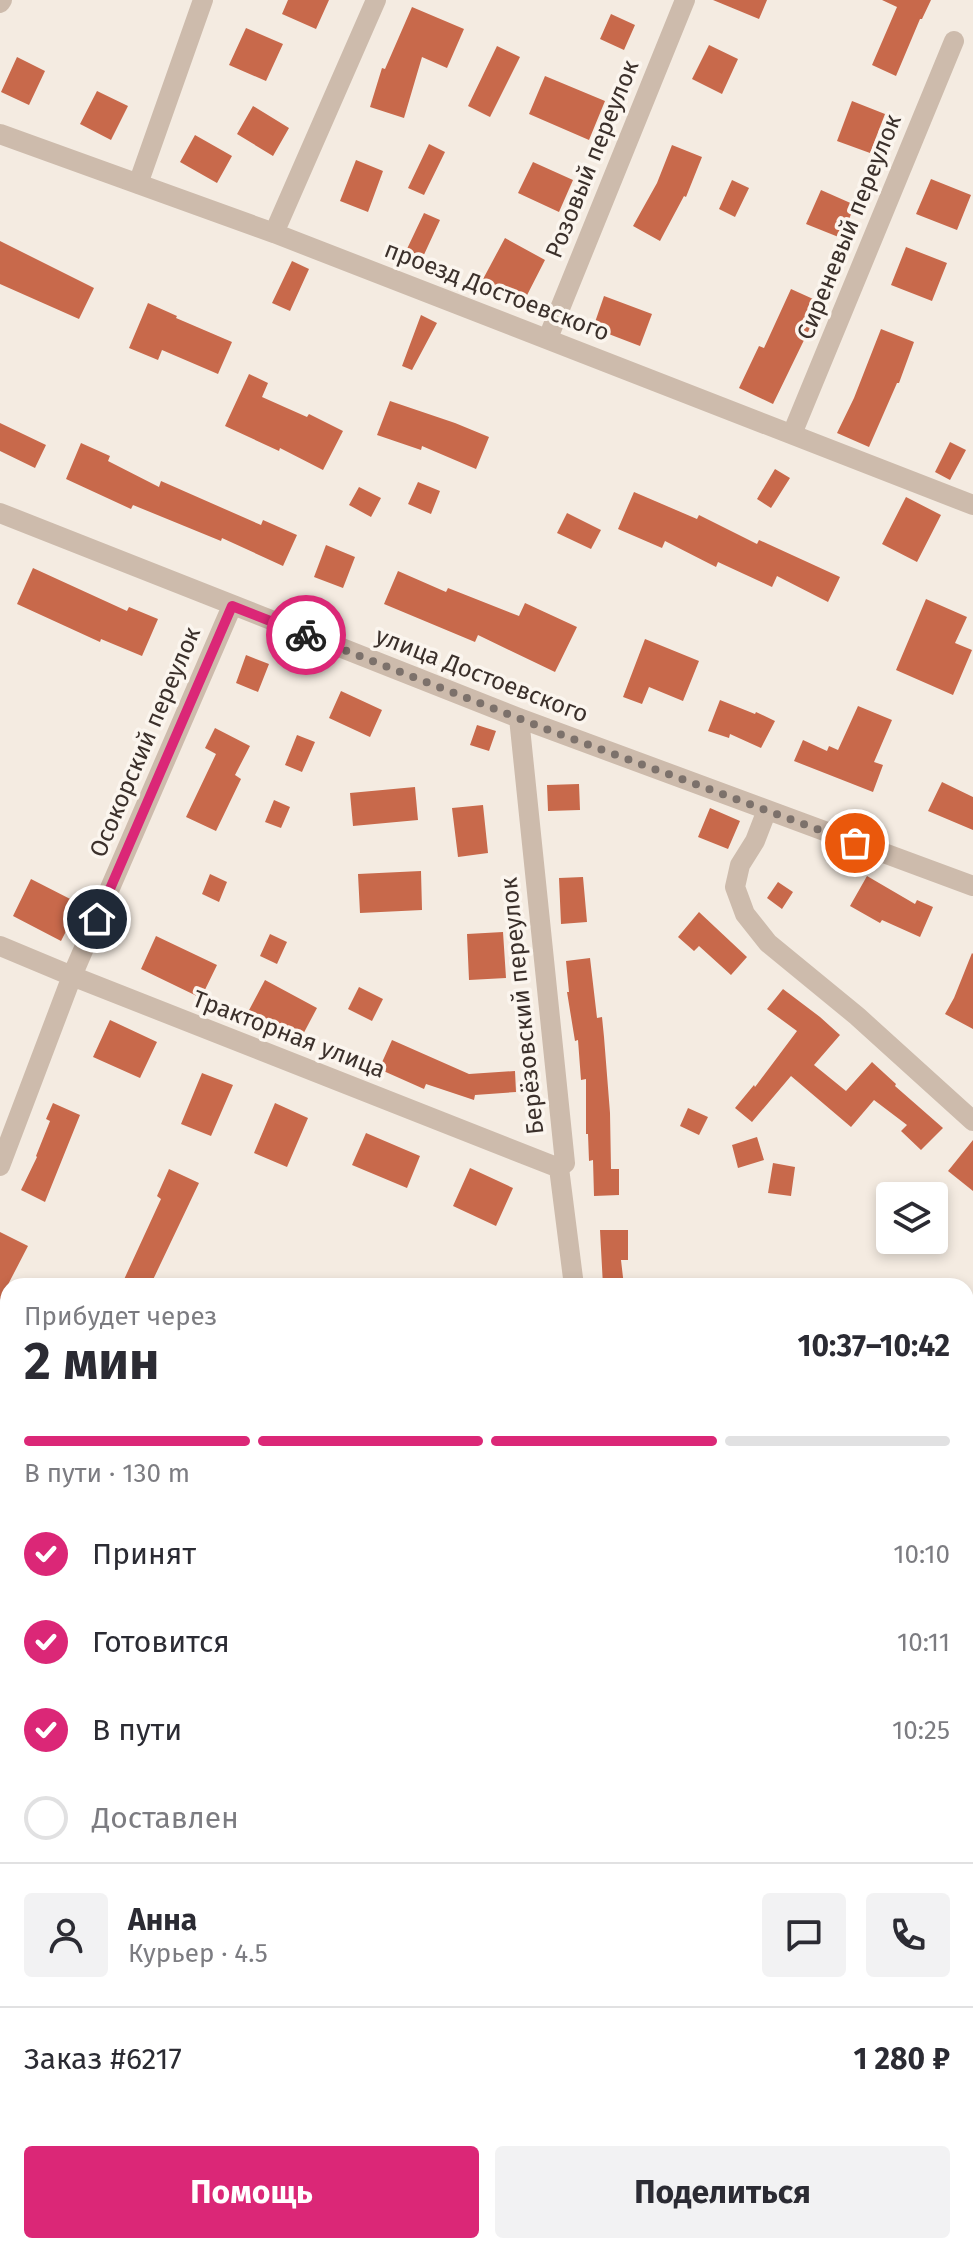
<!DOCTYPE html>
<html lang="ru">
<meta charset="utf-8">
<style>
:root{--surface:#fff;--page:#f2f2f3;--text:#2b2b33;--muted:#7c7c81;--line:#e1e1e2;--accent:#db2777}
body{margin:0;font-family:"Fira Sans",sans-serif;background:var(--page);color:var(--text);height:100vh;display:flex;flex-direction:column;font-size:30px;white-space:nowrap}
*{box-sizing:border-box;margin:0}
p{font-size:26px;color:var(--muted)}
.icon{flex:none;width:44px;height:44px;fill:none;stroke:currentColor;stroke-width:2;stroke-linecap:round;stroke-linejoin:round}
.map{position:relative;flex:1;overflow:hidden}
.panel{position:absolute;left:0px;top:1278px;width:974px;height:976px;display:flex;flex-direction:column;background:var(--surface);border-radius:24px 24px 0 0;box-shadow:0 4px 12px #0003}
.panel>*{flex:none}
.controls{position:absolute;left:876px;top:1182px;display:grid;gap:16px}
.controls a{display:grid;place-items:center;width:72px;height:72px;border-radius:8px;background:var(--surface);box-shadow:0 4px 12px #0003;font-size:40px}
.pin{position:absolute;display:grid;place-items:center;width:68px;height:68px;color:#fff;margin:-34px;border:4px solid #fff;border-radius:50%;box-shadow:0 2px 8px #0007}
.courier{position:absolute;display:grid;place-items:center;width:80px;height:80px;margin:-40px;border:6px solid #db2777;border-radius:50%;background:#fff;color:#222;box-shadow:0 2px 10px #0007}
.overview em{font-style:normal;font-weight:700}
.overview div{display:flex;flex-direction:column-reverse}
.overview{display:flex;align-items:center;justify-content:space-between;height:136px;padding:0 24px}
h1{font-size:52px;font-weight:700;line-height:60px}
.bar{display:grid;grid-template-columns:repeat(4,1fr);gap:12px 8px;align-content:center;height:96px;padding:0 24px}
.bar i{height:10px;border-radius:6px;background:var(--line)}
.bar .selected{background:var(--accent)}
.bar p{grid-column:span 4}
.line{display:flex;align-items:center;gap:20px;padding:0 24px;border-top:2px solid var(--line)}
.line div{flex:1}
.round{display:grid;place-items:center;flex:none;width:84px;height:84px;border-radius:8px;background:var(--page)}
ol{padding:0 24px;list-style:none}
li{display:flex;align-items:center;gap:24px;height:88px}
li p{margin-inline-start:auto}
li .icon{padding:8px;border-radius:50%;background:var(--accent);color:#fff;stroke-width:4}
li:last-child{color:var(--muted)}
li i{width:44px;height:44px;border:4px solid var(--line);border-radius:50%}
.cta{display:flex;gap:16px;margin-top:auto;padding:16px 24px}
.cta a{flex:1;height:92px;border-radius:8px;background:var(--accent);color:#fff;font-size:32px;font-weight:700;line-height:92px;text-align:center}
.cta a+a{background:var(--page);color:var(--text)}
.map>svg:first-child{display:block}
</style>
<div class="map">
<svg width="973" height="2254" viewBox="0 0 973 2254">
<rect width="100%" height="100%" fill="#f4ebe1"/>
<!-- building -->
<path fill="#c8694b" d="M 288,0 L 329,0 L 316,29 L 282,14 Z
M 713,0 L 767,0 L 759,19 Z
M 882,0 L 931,0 L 922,19 L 920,19 L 896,76 L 872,65 L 897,7 Z
M 412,7 L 464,29 L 447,68 L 422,57 L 404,118 L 370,107 L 382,68 L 385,69 Z
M 611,14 L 635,25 L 624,50 L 600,39 Z
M 246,28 L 283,44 L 266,81 L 229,65 Z
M 709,45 L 738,59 L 722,94 L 692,79 Z
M 497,46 L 520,57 L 490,117 L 468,106 Z
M 17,57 L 45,71 L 29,105 L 1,92 Z
M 545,76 L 605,101 L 589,140 L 529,114 Z
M 97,91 L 128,106 L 111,140 L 80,124 Z
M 852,101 L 885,114 L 870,153 L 837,141 Z
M 253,106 L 289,128 L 273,156 L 237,134 Z
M 195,135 L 232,156 L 217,183 L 180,162 Z
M 429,144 L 445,152 L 424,195 L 408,188 Z
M 672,145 L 702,157 L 686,197 L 684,196 L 660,241 L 633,226 L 657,183 Z
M 356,160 L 383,171 L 368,212 L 340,201 Z
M 533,162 L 573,180 L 559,212 L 518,193 Z
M 931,179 L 971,195 L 957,230 L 916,214 Z
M 732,180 L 749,188 L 735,217 L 719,209 Z
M 821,190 L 855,205 L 841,238 L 806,224 Z
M 424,213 L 440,220 L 422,259 L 406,251 Z
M 505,238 L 545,260 L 523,303 L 482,281 Z
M 0,241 L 94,288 L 79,319 L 0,284 Z
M 906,247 L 947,263 L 932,301 L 891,285 Z
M 292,261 L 309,269 L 290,311 L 272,303 Z
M 791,289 L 822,303 L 773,404 L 739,388 L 759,346 L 764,348 Z
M 604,296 L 652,314 L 640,346 L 593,328 Z
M 148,303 L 177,316 L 176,318 L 232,342 L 218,374 L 162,350 L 158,360 L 129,348 Z
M 421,315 L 437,323 L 412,370 L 402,366 Z
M 881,329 L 914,342 L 899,383 L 897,383 L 869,447 L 837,433 L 854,398 Z
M 249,374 L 268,383 L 262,397 L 307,417 L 309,414 L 343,431 L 323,470 L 280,448 L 279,451 L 225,426 Z
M 390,401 L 455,423 L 489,437 L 476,469 L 422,446 L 421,450 L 377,435 Z
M 0,423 L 46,445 L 35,468 L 0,451 Z
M 950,442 L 966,450 L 950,480 L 935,472 Z
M 81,443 L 110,456 L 108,461 L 159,487 L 161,481 L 261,525 L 263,520 L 297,535 L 283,566 L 222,538 L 221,541 L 133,505 L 131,509 L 66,479 Z
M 775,469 L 790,478 L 771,508 L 757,499 Z
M 418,482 L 440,491 L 431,514 L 408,504 Z
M 359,487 L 381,498 L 371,517 L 349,505 Z
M 634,492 L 697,519 L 699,515 L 757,544 L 759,540 L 840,577 L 828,602 L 777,576 L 772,587 L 718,562 L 716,567 L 665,541 L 662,548 L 618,529 Z
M 906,497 L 941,515 L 917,562 L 882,544 Z
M 567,513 L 601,530 L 591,549 L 557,533 Z
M 326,545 L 355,557 L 343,588 L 314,577 Z
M 33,568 L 127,611 L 129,607 L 158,619 L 142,656 L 101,639 L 100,642 L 17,604 Z
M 398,571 L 446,592 L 448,588 L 519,616 L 525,603 L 577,627 L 555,672 L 478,635 L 475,642 L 384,604 Z
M 926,599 L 967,617 L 955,643 L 972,650 L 953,695 L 896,670 Z
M 645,639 L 699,661 L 683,701 L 649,687 L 642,704 L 623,697 Z
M 246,655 L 269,664 L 258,692 L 236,683 Z
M 341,691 L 382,710 L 370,737 L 329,718 Z
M 720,700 L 755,714 L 756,712 L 775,721 L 761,748 L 730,734 L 729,738 L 708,731 Z
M 858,706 L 892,720 L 874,762 L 883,765 L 873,792 L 794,761 L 803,740 L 827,751 L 829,746 L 838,750 Z
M 477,725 L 496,731 L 489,751 L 470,745 Z
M 215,728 L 250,746 L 235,775 L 241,779 L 216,831 L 186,817 L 216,754 L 205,748 Z
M 297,735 L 315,742 L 302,772 L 285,765 Z
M 942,782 L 973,797 L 973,830 L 928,811 Z
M 579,784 L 580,810 L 548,811 L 547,785 Z
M 415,787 L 418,820 L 353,826 L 350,793 Z
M 274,800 L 290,807 L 281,828 L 265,822 Z
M 483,805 L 488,853 L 458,857 L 452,808 Z
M 710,808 L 740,821 L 728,849 L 698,837 Z
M 421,871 L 422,910 L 360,913 L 358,874 Z
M 210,874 L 227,882 L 219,902 L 202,894 Z
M 867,876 L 915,904 L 917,900 L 933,907 L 920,937 L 882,920 L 880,923 L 850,906 Z
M 583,877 L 587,922 L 561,924 L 559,878 Z
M 31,879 L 80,904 L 61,941 L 13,916 Z
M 778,882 L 793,892 L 782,909 L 767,898 Z
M 699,912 L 747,957 L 731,975 L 699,946 L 694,951 L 678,937 Z
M 503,932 L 506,978 L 469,980 L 467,934 Z
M 270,934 L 287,942 L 277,964 L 260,956 Z
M 156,936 L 217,965 L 201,998 L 141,969 Z
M 972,953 L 973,954 L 973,1029 L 945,1014 L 954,998 Z
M 590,958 L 597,1018 L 602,1017 L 604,1037 L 610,1113 L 611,1169 L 619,1169 L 619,1195 L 594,1196 L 593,1160 L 589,1161 L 588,1134 L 586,1134 L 586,1079 L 581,1080 L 578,1040 L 575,1041 L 567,992 L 569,992 L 566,961 Z
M 265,980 L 317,1008 L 300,1040 L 248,1012 Z
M 359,987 L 383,999 L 372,1021 L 348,1009 Z
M 783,989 L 820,1017 L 840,1035 L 814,1065 L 846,1091 L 872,1062 L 896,1084 L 895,1086 L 943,1128 L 921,1150 L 901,1131 L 907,1125 L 874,1100 L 851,1127 L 791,1076 L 752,1122 L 735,1108 L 754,1085 L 755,1087 L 797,1031 L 767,1009 Z
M 110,1020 L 157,1042 L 140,1078 L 93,1057 Z
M 392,1040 L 469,1074 L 515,1071 L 516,1092 L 475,1095 L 474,1100 L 426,1084 L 424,1089 L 379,1069 Z
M 202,1073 L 233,1085 L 211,1136 L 181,1124 Z
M 53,1103 L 80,1115 L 45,1202 L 21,1190 L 37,1157 L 36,1156 L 50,1121 L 46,1119 Z
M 275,1103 L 308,1118 L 287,1167 L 254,1153 Z
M 688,1108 L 708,1117 L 699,1135 L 680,1126 Z
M 366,1133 L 420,1156 L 407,1188 L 352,1165 Z
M 757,1137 L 764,1160 L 738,1168 L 732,1145 Z
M 973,1140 L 973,1191 L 948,1171 Z
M 773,1163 L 795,1167 L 791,1196 L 768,1193 Z
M 470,1168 L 513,1188 L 496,1226 L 453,1206 Z
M 169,1169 L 199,1183 L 150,1286 L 121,1286 L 161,1199 L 157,1196 Z
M 600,1230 L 628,1230 L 628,1260 L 621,1260 L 624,1286 L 603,1286 Z
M 0,1232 L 28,1246 L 0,1300 Z"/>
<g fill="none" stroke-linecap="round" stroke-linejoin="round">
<!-- minor -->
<path stroke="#cdbbac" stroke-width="20" d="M 0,3 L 2,0
M 0,134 L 274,233 L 973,505
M 138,184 L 203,0
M 274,233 L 376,0
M 548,338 L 685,0
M 792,434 L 954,41
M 0,513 L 519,718 L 973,886
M 519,718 L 565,1163 L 559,1168 L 574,1286
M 767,810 L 755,841 L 740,865 L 735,887 L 745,914 L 768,943 L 857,1016 L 973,1121
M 0,946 L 72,976 L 559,1168
M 0,1166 L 72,976 L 232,606
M 966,1339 L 973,1338
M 0,1466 L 8,1465
M 966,1593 L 973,1591
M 0,1687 L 8,1689
M 0,1710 L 8,1725
M 966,1846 L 973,1843
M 0,1920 L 8,1920
M 966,1932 L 973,1930
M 0,2180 L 8,2178
M 966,2211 L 973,2210
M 707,2246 L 709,2254
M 758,2254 L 797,2246"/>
</g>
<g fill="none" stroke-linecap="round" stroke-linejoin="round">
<!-- done -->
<path stroke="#7c716b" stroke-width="8" stroke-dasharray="0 14.4" d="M 306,635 L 546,729 L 855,843"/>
<!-- route -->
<path stroke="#db2777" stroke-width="10" d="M 97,919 L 232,606 L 306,635"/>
</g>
<g text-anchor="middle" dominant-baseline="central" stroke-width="7" stroke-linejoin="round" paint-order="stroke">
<!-- street labels -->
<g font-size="24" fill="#3b302b" stroke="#fbf5ee">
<text transform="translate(592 159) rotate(-68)">Розовый переулок</text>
<text transform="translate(849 227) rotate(-68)">Сиреневый переулок</text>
<text transform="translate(497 291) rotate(21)">проезд Достоевского</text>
<text transform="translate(482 675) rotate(21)">улица Достоевского</text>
<text transform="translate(145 742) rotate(-67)">Осокорский переулок</text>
<text transform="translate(522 1006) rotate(-96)">Берёзовский переулок</text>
<text transform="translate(289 1034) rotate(21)">Тракторная улица</text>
</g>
</g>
</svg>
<div class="controls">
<a><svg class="icon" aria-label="layers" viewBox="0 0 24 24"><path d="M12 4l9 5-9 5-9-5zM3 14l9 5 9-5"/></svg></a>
</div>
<div class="pin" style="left:855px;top:843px;background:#ea580c"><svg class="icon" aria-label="bag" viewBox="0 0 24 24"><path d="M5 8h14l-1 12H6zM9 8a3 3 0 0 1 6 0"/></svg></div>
<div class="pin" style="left:97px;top:919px;background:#1f2937"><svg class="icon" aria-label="home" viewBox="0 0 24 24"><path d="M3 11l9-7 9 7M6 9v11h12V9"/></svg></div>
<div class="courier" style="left:306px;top:635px"><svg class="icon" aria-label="bike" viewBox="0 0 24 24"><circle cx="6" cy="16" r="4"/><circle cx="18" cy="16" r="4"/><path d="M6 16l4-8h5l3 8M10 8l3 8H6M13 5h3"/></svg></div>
<section class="panel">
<div class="overview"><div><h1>2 мин</h1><p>Прибудет через</p></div><em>10:37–10:42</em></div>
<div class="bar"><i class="selected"></i><i class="selected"></i><i class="selected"></i><i></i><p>В пути · 130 m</p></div>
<ol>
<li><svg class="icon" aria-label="check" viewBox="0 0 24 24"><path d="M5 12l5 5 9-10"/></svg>Принят<p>10:10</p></li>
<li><svg class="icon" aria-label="check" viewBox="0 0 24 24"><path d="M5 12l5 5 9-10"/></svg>Готовится<p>10:11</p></li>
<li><svg class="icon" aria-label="check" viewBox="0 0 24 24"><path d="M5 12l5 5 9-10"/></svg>В пути<p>10:25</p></li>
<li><i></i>Доставлен</li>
</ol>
<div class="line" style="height:144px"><a class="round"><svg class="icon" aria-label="person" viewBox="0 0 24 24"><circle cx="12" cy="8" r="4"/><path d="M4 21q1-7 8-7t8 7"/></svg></a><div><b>Анна</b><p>Курьер · 4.5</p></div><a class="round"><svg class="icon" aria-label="chat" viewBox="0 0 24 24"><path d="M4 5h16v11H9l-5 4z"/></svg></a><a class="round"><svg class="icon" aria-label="phone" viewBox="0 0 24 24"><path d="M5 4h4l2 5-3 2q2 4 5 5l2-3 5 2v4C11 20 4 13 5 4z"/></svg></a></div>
<div class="line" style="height:104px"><div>Заказ #6217</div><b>1 280 ₽</b></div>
<div class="cta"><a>Помощь</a><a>Поделиться</a></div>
</section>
</div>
